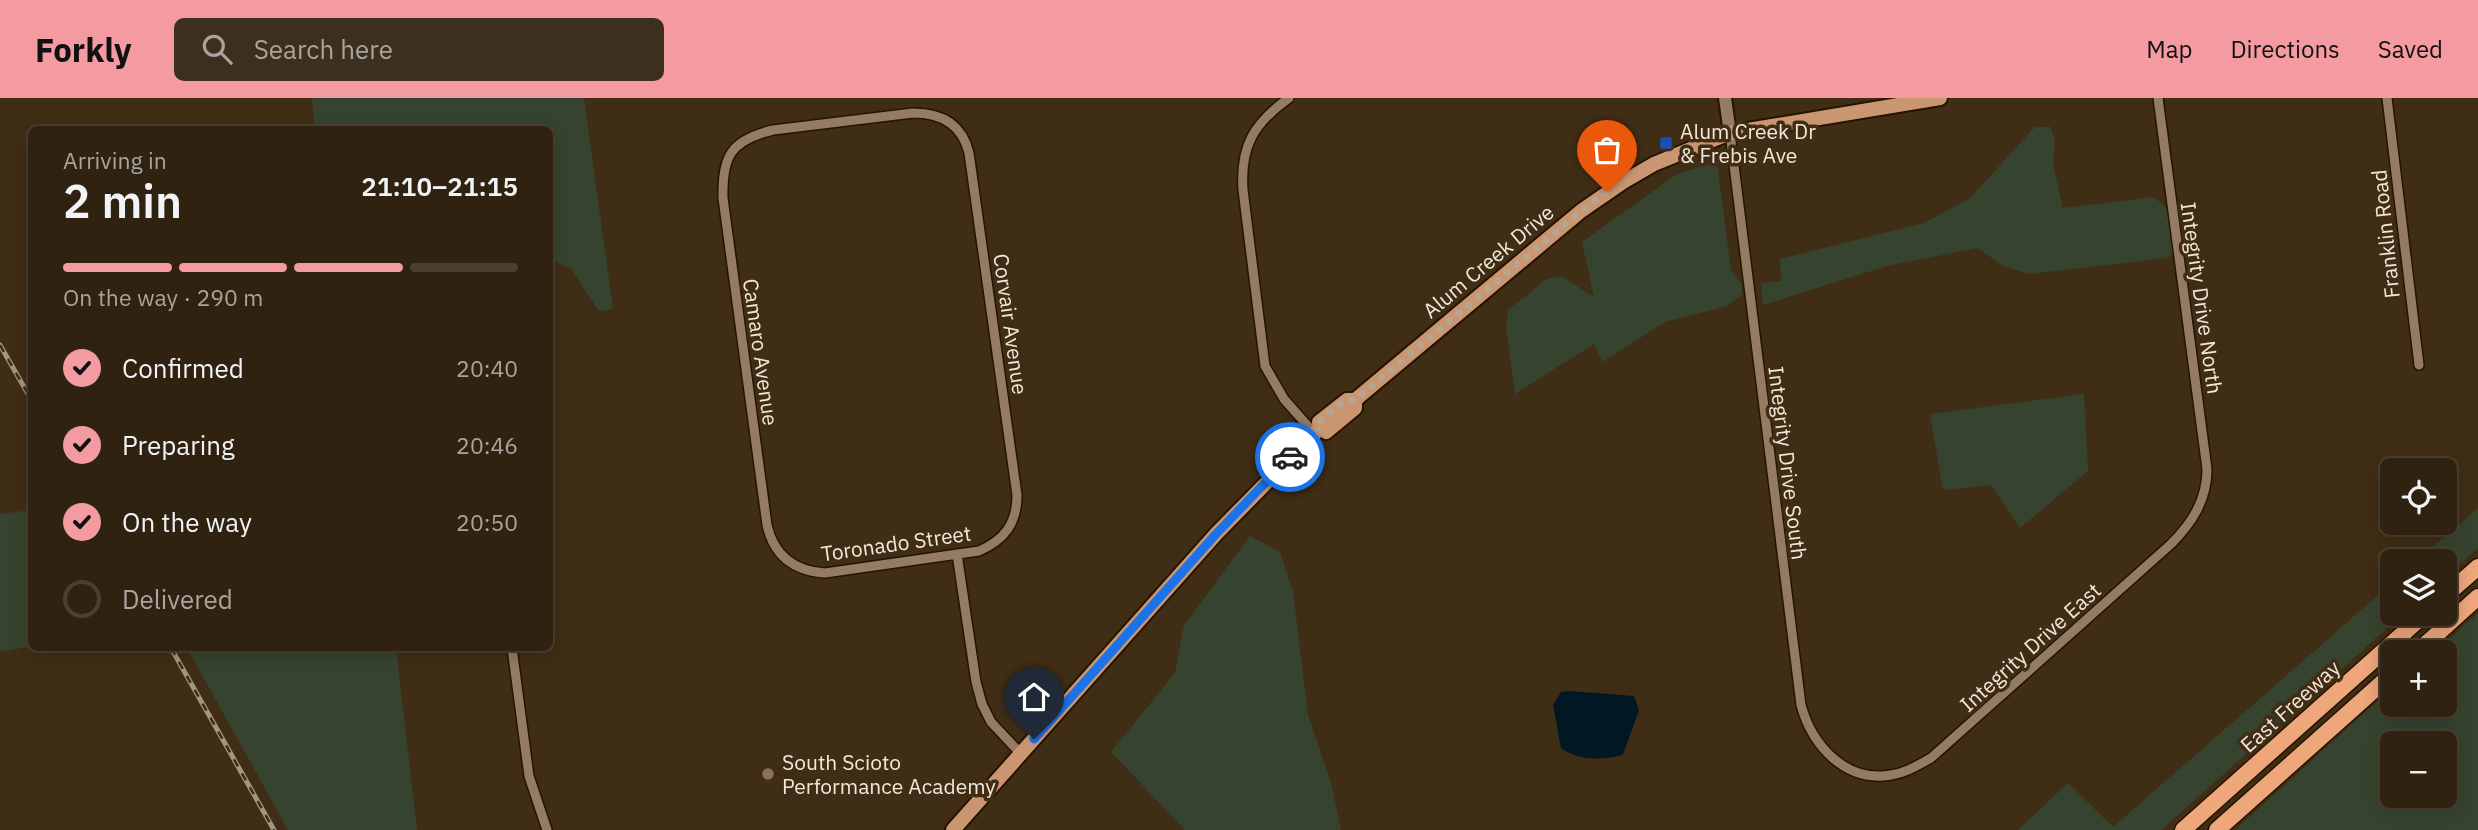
<!DOCTYPE html>
<meta charset="utf-8">
<style>
:root{--surface:#302210;--page:#3c2f1e;--text:#f1f3f6;--muted:#a8a49f;--line:#4b3f30;--accent:#f49aa1}
body{margin:0;font-family:"IBM Plex Sans",sans-serif;background:var(--page);color:var(--text);height:100vh;display:flex;flex-direction:column;font-size:26px;white-space:nowrap}
*{box-sizing:border-box;margin:0}
p{font-size:23px;color:var(--muted)}
.icon{flex:none;width:38px;height:38px;fill:none;stroke:currentColor;stroke-width:2;stroke-linecap:round;stroke-linejoin:round}
.map{position:relative;flex:1;overflow:hidden}
.details{position:absolute;left:28px;top:28px;width:525px;height:525px;display:flex;flex-direction:column;background:var(--surface);border-radius:10px;box-shadow:0 4px 18px #0003,0 0 0 2px var(--line)}
.details>*{flex:none}
.fabs{position:absolute;left:2380px;top:360px;display:grid;gap:14px}
.fabs a{display:grid;place-items:center;width:77px;height:77px;border-radius:10px;background:var(--surface);box-shadow:0 4px 18px #0003,0 0 0 2px var(--line);font-size:35px}
.pin{position:absolute;display:grid;place-items:center;width:60px;height:60px;color:#fff;margin:-72px -30px;border-radius:50% 50% 50% 0;rotate:-45deg;box-shadow:0 0 7px #0007}
.pin .icon{rotate:45deg}
.courier{position:absolute;display:grid;place-items:center;width:70px;height:70px;margin:-35px;border:5px solid #1a73e8;border-radius:50%;background:#fff;color:#222;box-shadow:0 2px 9px #0007}
.summary em{font-style:normal;font-weight:600}
.summary div{display:flex;flex-direction:column-reverse}
.summary{display:flex;align-items:center;justify-content:space-between;height:119px;padding:0 35px}
h1{font-size:46px;font-weight:600;line-height:52px}
.bar{display:grid;grid-template-columns:repeat(4,1fr);gap:10px 7px;align-content:center;height:84px;padding:0 35px}
.bar i{height:9px;border-radius:5px;background:var(--line)}
.bar .active{background:var(--accent)}
.bar p{grid-column:span 4}
ol{padding:0 35px;list-style:none}
li{display:flex;align-items:center;gap:21px;height:77px}
li p{margin-inline-start:auto}
li .icon{padding:7px;border-radius:50%;background:var(--accent);color:#111;stroke-width:4}
li:last-child{color:var(--muted)}
li i{width:38px;height:38px;border:4px solid var(--line);border-radius:50%}
header{display:flex;align-items:center;gap:42px;box-sizing:border-box;height:98px;padding:0 35px;background:var(--accent);color:#111}
header strong{font-size:33px}
nav{display:flex;gap:38px;margin-inline-start:auto;font-size:24px}
.search{width:490px;height:63px;background:var(--page);display:flex;align-items:center;gap:18px;box-sizing:border-box;padding:0 24px;border-radius:10px;color:var(--muted);font-size:26px}
.map>svg:first-child{display:block}
</style>
<header>
<strong>Forkly</strong>
<div class="search"><svg class="icon" aria-label="search" viewBox="0 0 24 24"><circle cx="10" cy="10" r="6"/><path d="M15 15l6 6"/></svg>Search here</div>
<nav><a>Map</a><a>Directions</a><a>Saved</a></nav>
</header>
<div class="map">
<svg width="2478" height="732" viewBox="0 0 2478 732">
<rect width="100%" height="100%" fill="#402d15"/>
<!-- green -->
<path fill="#36442f" fill-rule="evenodd" d="M 312,0 L 584,0 L 613,211 L 599,213 L 571,171 L 550,161 L 550,32 L 315,31 Z
M 2035,29 L 2051,29 L 2055,44 L 2053,66 L 2063,110 L 2154,99 L 2167,110 L 2174,156 L 2166,160 L 2029,176 L 2003,168 L 1978,150 L 1887,168 L 1763,207 L 1761,185 L 1781,183 L 1780,161 L 1924,125 L 1969,101 Z
M 1717,64 L 1731,172 L 1742,187 L 1742,197 L 1727,208 L 1665,224 L 1602,264 L 1594,246 L 1515,296 L 1506,229 L 1508,212 L 1547,181 L 1561,178 L 1594,199 L 1582,144 L 1677,76 Z
M 2084,296 L 2088,373 L 2020,430 L 1991,387 L 1943,392 L 1930,316 Z
M 2478,410 L 2478,450 L 2445,479 L 2445,464 L 2416,464 Z
M 31,412 L 31,549 L 0,553 L 0,416 Z
M 1250,438 L 1280,454 L 1293,494 L 1308,617 L 1332,688 L 1341,732 L 1185,732 L 1111,654 L 1175,575 L 1184,527 Z
M 2392,485 L 2392,516 L 2403,516 L 2161,732 L 2018,732 L 2068,685 L 2113,729 Z
M 2478,515 L 2478,732 L 2235,732 L 2392,590 L 2392,607 L 2445,607 L 2445,555 L 2433,555 ZM 2392,646 L 2445,646 L 2445,698 L 2392,698 Z
M 187,550 L 396,550 L 417,732 L 288,732 Z"/>
<!-- water -->
<path fill="#011724" d="M 1570,593 L 1634,598 L 1639,612 L 1623,657 C 1602,662 1579,663 1561,650 L 1553,607 L 1561,594 Z"/>
<g fill="none" stroke-linecap="round" stroke-linejoin="round">
<!-- street casing -->
<g stroke="#261400" stroke-width="12">
<path id="street" d="M 1289,0 C 1254,25 1240,48 1243,92 L 1265,268 L 1284,301 L 1314,335
M 2387,0 L 2419,267
M 913,15 C 941,15 962,26 969,55 L 1017,397 C 1017,426 1004,442 979,453 L 825,475 C 794,473 774,458 767,427 L 723,100 C 722,58 731,42 773,32 Z
M 1730,35 L 1801,607 C 1812,647 1845,685 1891,677 C 1906,675 1918,667 1931,660 L 2171,446 C 2192,425 2207,402 2207,371 L 2158,0
M 957,456 L 976,584 L 982,606 L 991,624 L 1021,656
M 512,550 L 529,678 L 547,732"/>
</g>
<!-- secondary casing -->
<g stroke="#261400" stroke-width="16">
<path id="secondary" d="M 1725,0 L 1730,35"/>
</g>
<!-- primary casing -->
<g stroke="#261400" stroke-width="18">
<path id="primary" d="M 1320,330 L 1326,334 L 1355,310 L 1355,302
M 953,732 L 1216,436 L 1320,330 L 1319,324 L 1347,302 L 1355,302 L 1581,113 L 1623,84 L 1654,66 L 1730,35 L 1940,0"/>
</g>
<!-- highway casing -->
<g stroke="#261400" stroke-width="19">
<path id="highway" d="M 2445,498 L 2478,469
M 2416,555 L 2478,499
M 2183,732 L 2425,516
M 2217,732 L 2392,576"/>
</g>
<!-- street -->
<use href="#street" stroke="#937c63" stroke-width="9"/>
<!-- secondary -->
<use href="#secondary" stroke="#937c63" stroke-width="12"/>
<!-- primary -->
<use href="#primary" stroke="#ca9671" stroke-width="14"/>
<!-- highway -->
<use href="#highway" stroke="#eea77b" stroke-width="16"/>
<!-- rail casing -->
<g stroke="#a49482" stroke-width="5">
<path id="rail" d="M 0,247 L 32,303
M 171,550 L 274,732"/>
</g>
<!-- rail -->
<use href="#rail" stroke="#402d15" stroke-width="2.5" stroke-dasharray="8" stroke-linecap="butt"/>
</g>
<g fill="none" stroke-linecap="round" stroke-linejoin="round">
<!-- done -->
<path stroke="#b5a694" stroke-width="7" stroke-dasharray="0 12.6" d="M 1290,359 L 1320,330 L 1319,324 C 1329,315 1341,301 1355,302 L 1581,113 L 1607,94"/>
<!-- route -->
<path stroke="#1a73e8" stroke-width="9" d="M 1034,641 L 1216,436 L 1290,359"/>
</g>
<!-- markers -->
<rect fill="#1a4fb4" stroke="#402d15" stroke-width="2.5" x="1659" y="38" width="14" height="14" rx="3.5"/>
<circle fill="#8d6e63" stroke="#402d15" stroke-width="2.5" cx="768" cy="676" r="7"/>
<g text-anchor="middle" dominant-baseline="central" stroke-width="7" stroke-linejoin="round" paint-order="stroke">
<!-- poi labels -->
<g font-size="21" fill="#f4e7d9" stroke="#402d15" text-anchor="start">
<text x="1680" y="33">Alum Creek Dr<tspan x="1680" dy="24">&amp; Frebis Ave</tspan></text>
<text x="782" y="664">South Scioto<tspan x="782" dy="24">Performance Academy</tspan></text>
</g>
<!-- street labels -->
<g font-size="21" fill="#f4e7d9" stroke="#402d15">
<text transform="translate(2385 136) rotate(-96)">Franklin Road</text>
<text transform="translate(1488 163) rotate(-40)">Alum Creek Drive</text>
<text transform="translate(2202 200) rotate(82)">Integrity Drive North</text>
<text transform="translate(1011 226) rotate(82)">Corvair Avenue</text>
<text transform="translate(761 254) rotate(82)">Camaro Avenue</text>
<text transform="translate(1788 365) rotate(83)">Integrity Drive South</text>
<text transform="translate(896 445) rotate(-8)">Toronado Street</text>
<text transform="translate(2030 549) rotate(-42)">Integrity Drive East</text>
<text transform="translate(2290 608) rotate(-42)">East Freeway</text>
</g>
</g>
</svg>
<div class="fabs">
<a><svg class="icon" aria-label="locate" viewBox="0 0 24 24"><circle cx="12" cy="12" r="6"/><path d="M12 2v4M12 18v4M2 12h4M18 12h4"/></svg></a>
<a><svg class="icon" aria-label="layers" viewBox="0 0 24 24"><path d="M12 4l9 5-9 5-9-5zM3 14l9 5 9-5"/></svg></a>
<a>+</a>
<a>−</a>
</div>
<div class="pin" style="left:1607px;top:94px;background:#ea580c"><svg class="icon" aria-label="bag" viewBox="0 0 24 24"><path d="M5 8h14l-1 12H6zM9 8a3 3 0 0 1 6 0"/></svg></div>
<div class="pin" style="left:1034px;top:641px;background:#1f2937"><svg class="icon" aria-label="home" viewBox="0 0 24 24"><path d="M3 11l9-7 9 7M6 9v11h12V9"/></svg></div>
<div class="courier" style="left:1290px;top:359px"><svg class="icon" aria-label="car" viewBox="0 0 24 24"><path d="M5 17H2v-5l4-1 3-4h7l3 4 3 1v5h-3M9 17h6M6 11h13"/><circle cx="7" cy="17" r="2"/><circle cx="17" cy="17" r="2"/></svg></div>
<section class="details">
<div class="summary"><div><h1>2 min</h1><p>Arriving in</p></div><em>21:10–21:15</em></div>
<div class="bar"><i class="active"></i><i class="active"></i><i class="active"></i><i></i><p>On the way · 290 m</p></div>
<ol>
<li><svg class="icon" aria-label="check" viewBox="0 0 24 24"><path d="M5 12l5 5 9-10"/></svg>Confirmed<p>20:40</p></li>
<li><svg class="icon" aria-label="check" viewBox="0 0 24 24"><path d="M5 12l5 5 9-10"/></svg>Preparing<p>20:46</p></li>
<li><svg class="icon" aria-label="check" viewBox="0 0 24 24"><path d="M5 12l5 5 9-10"/></svg>On the way<p>20:50</p></li>
<li><i></i>Delivered</li>
</ol>
</section>
</div>
